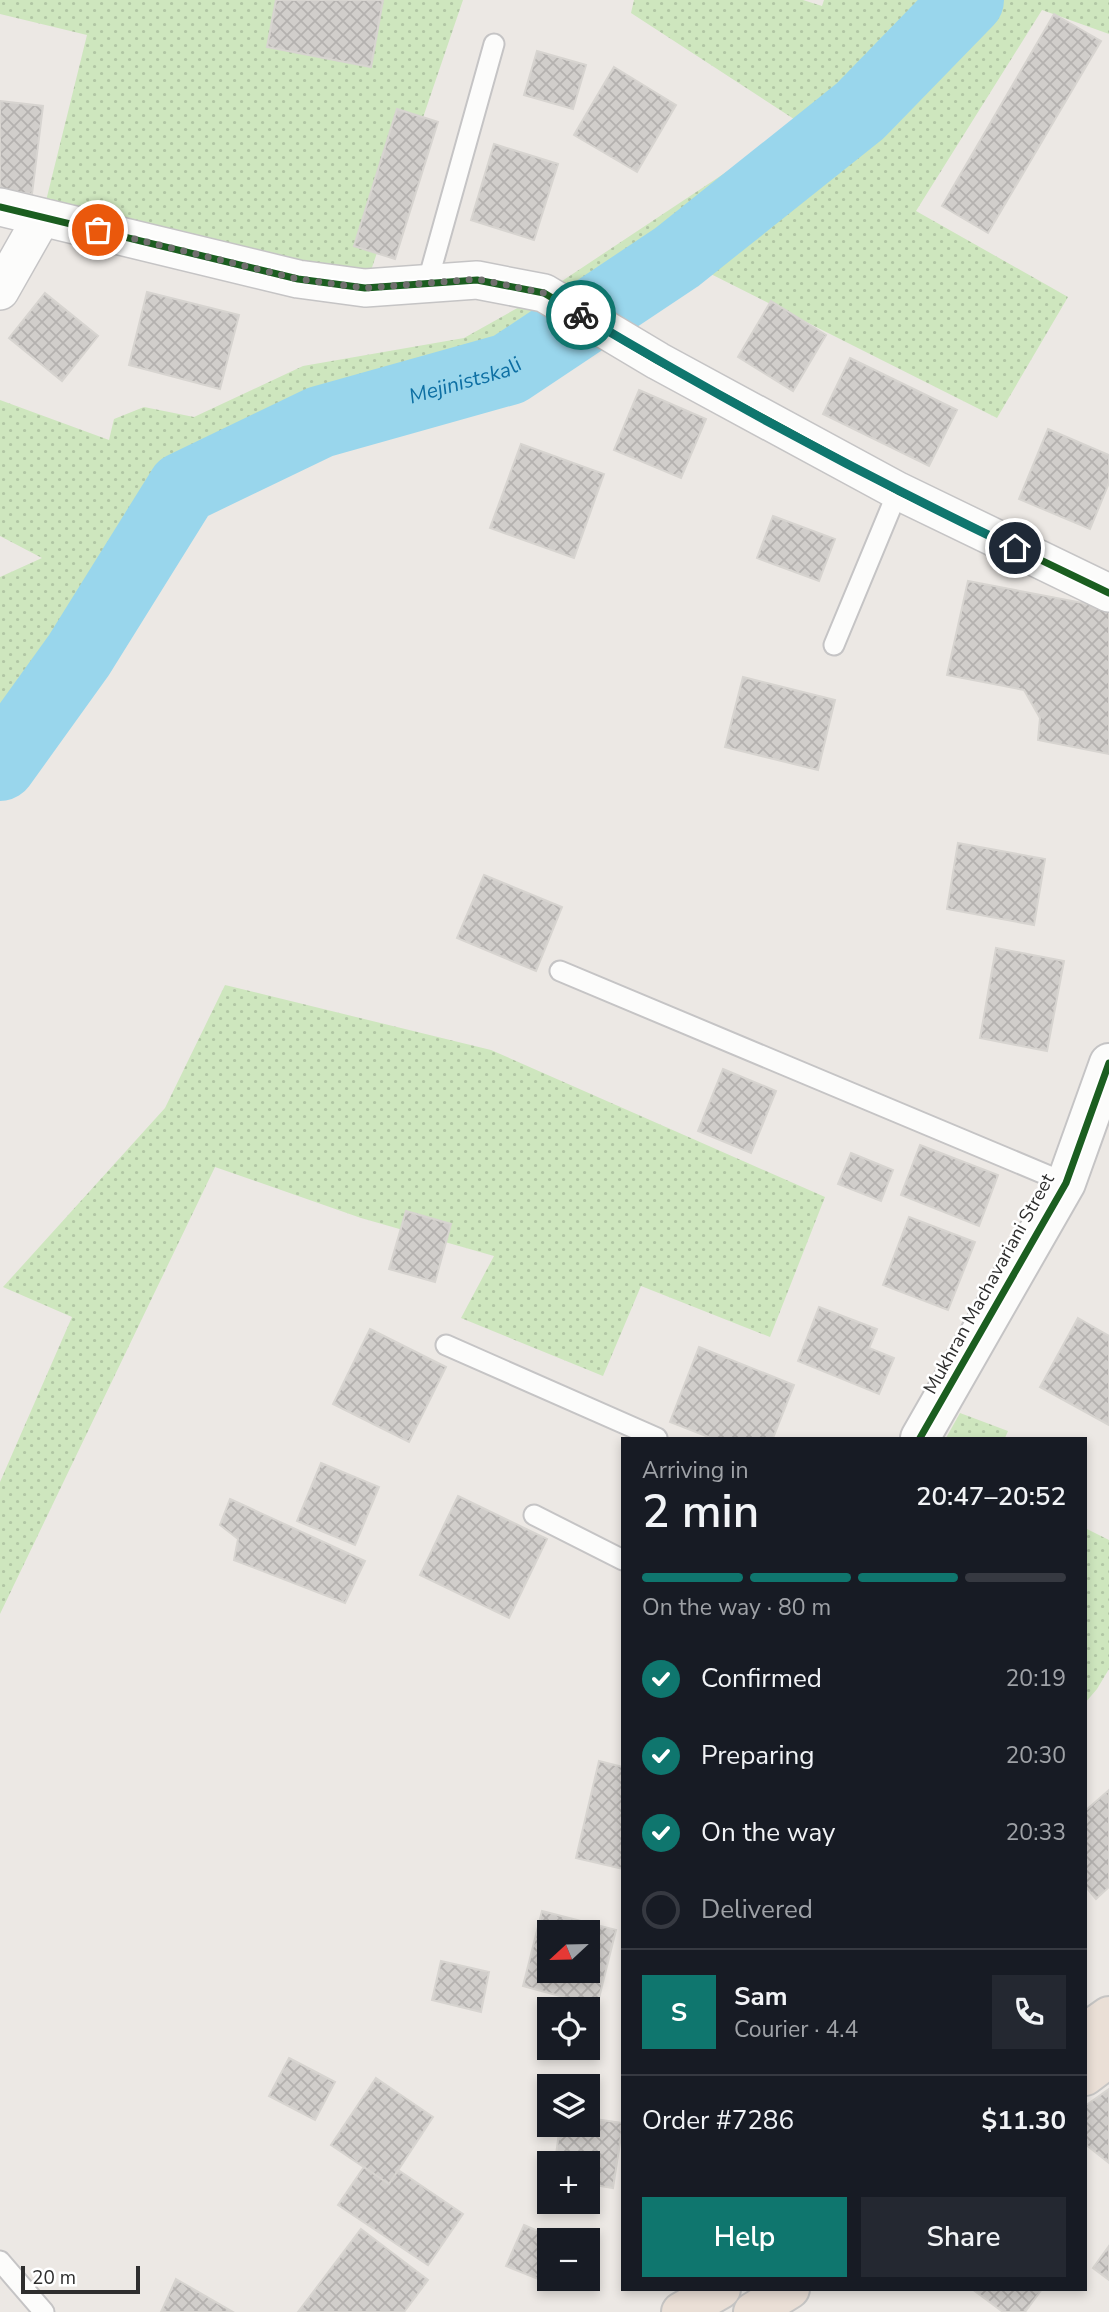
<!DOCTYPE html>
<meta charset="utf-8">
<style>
:root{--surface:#171b24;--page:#242831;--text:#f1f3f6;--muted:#9ea1a6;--line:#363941;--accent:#0f766e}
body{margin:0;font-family:"Nunito Sans",sans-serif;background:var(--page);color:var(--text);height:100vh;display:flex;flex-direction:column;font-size:26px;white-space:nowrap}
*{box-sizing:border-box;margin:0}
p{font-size:23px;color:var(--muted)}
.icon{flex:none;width:38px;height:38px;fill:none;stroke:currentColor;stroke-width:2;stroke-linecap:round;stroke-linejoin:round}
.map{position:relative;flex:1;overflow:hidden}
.drawer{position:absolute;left:621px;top:1437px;width:466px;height:854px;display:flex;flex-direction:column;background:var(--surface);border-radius:0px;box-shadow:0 4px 10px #0003}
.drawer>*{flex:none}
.needle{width:46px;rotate:248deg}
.tools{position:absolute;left:537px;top:1920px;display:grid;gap:14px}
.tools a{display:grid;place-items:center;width:63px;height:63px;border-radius:0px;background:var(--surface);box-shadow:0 4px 10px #0003;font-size:35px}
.scale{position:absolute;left:21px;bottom:18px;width:119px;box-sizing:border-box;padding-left:7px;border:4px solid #2e2e2e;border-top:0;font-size:19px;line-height:24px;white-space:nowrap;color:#2e2e2e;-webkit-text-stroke:5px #fff;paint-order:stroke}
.pin{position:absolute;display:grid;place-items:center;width:60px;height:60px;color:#fff;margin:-30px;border:4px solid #fff;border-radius:50%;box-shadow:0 2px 7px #0007}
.courier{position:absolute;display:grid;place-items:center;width:70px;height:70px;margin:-35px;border:5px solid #0f766e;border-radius:50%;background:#fff;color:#222;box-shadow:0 2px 9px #0007}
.summary em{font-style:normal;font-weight:600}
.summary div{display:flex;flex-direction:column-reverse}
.summary{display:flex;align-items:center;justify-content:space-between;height:119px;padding:0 21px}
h1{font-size:46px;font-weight:600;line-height:52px}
.bar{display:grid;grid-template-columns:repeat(4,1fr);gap:10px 7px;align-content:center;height:84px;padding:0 21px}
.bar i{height:9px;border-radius:5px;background:var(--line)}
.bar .on{background:var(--accent)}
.bar p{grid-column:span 4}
.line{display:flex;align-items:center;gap:18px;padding:0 21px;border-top:2px solid var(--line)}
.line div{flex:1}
.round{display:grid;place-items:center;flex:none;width:74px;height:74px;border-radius:0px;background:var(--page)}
ol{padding:0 21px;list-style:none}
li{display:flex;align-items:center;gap:21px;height:77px}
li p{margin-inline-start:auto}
li .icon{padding:7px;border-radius:50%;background:var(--accent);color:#fff;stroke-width:4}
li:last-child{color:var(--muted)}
li i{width:38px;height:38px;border:4px solid var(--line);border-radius:50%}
.cta{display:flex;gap:14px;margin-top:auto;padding:14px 21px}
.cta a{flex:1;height:80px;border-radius:0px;background:var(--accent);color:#fff;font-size:28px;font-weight:600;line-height:80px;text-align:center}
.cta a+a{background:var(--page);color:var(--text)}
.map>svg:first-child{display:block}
</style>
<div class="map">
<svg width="1109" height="2312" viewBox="0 0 1109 2312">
<defs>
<pattern id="grass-dots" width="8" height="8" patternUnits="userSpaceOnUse" patternTransform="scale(1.75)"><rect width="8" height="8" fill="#cee6be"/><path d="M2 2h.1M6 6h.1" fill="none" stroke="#b1c6a4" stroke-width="1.8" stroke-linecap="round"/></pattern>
<pattern id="building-cross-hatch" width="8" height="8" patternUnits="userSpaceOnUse" patternTransform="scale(1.75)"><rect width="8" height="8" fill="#d1cecb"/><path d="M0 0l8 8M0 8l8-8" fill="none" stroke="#b4b1af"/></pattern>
</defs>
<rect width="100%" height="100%" fill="#ece8e4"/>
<!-- grass -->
<path fill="url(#grass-dots)" d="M 0,0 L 463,0 L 365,288 L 42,217 L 87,35 L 0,14 Z
M 634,0 L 803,0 L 822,6 L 824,0 L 1109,0 L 1109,34 L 1042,10 L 916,211 L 1068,297 L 997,418 L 677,257 L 509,369 L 320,422 L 183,488 L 91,636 L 0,764 L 0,577 L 42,558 L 0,536 L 0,400 L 109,440 L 114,419 L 144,407 L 194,417 L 303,366 L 464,338 L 544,293 L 800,123 L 631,13 Z
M 225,985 L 491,1050 L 825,1197 L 770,1337 L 641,1286 L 603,1376 L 461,1318 L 494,1256 L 361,1218 L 215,1167 L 0,1614 L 0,1482 L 72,1317 L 3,1287 L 165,1108 Z
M 960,1413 L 1008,1431 L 1005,1438 L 946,1438 Z
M 1085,1528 L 1109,1540 L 1109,1669 L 1097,1689 L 1085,1703 Z"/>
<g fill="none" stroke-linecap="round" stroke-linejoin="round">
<!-- river -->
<path stroke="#99d6ec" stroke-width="72" id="s1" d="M 0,765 L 79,655 L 183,488 L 320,422 L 509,369 L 677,257 L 860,111 L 968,0"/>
</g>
<!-- building -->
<path fill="url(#building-cross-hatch)" stroke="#d7d4d0" stroke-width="2" fill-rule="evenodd" d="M 276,0 L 383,0 L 371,67 L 267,47 Z
M 1054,14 L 1101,41 L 988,233 L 942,206 Z
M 537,51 L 586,65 L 573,109 L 524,95 Z
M 614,67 L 676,105 L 637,172 L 574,135 Z
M 0,101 L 43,106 L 32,194 L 0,190 Z
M 397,109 L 438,122 L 395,259 L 354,246 Z
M 494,144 L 558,164 L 534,240 L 471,220 Z
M 147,292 L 239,315 L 220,389 L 129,365 Z
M 45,293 L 98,336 L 62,381 L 9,338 Z
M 771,301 L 826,335 L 793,391 L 738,357 Z
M 850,358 L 957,410 L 929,466 L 823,414 Z
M 639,390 L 706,419 L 681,478 L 614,450 Z
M 1048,429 L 1109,455 L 1109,483 L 1090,529 L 1019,499 Z
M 521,444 L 604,474 L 574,558 L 490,528 Z
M 773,516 L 835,539 L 819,581 L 757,558 Z
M 968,581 L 1109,608 L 1109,754 L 1038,740 L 1040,718 L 1024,690 L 947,675 Z
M 743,677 L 835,700 L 818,770 L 725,747 Z
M 958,843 L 1045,859 L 1034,925 L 947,909 Z
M 484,875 L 562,907 L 536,971 L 457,938 Z
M 996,948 L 1064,961 L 1047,1051 L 980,1038 Z
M 723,1069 L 776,1091 L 751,1153 L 698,1131 Z
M 920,1145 L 998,1175 L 979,1226 L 901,1195 Z
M 851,1153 L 893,1170 L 881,1201 L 838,1184 Z
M 406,1211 L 451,1224 L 435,1282 L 389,1269 Z
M 909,1217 L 975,1242 L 948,1310 L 883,1285 Z
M 819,1307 L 877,1329 L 869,1348 L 894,1358 L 879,1394 L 798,1361 Z
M 1078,1318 L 1109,1336 L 1109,1425 L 1040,1387 Z
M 370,1329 L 446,1367 L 409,1442 L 333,1404 Z
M 699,1347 L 794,1385 L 773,1438 L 711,1438 L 670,1422 Z
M 321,1463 L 379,1487 L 355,1545 L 297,1521 Z
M 458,1496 L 547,1539 L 509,1618 L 420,1575 Z
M 230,1499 L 365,1561 L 345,1603 L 234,1560 L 238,1539 L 220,1525 Z
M 599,1761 L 623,1767 L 623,1869 L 576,1858 Z
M 1109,1790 L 1109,1887 L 1096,1899 L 1085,1886 L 1085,1811 Z
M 542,1911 L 616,1930 L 597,2006 L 523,1986 ZM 550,1932 L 588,1932 L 588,1970 L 550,1970 Z
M 441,1961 L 489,1972 L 481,2012 L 432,2000 Z
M 289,2058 L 335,2082 L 315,2120 L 269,2096 Z
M 376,2078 L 433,2117 L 389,2184 L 331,2145 Z
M 1109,2089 L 1109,2163 L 1085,2144 L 1085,2106 Z
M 588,2118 L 623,2123 L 613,2188 L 588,2184 L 588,2163 L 555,2163 L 560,2124 L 588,2124 Z
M 364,2167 L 389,2184 L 398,2170 L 463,2214 L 428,2265 L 338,2205 Z
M 524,2225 L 558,2240 L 550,2240 L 550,2278 L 548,2283 L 506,2266 Z
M 361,2229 L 428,2280 L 404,2312 L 298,2312 Z
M 1109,2246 L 1109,2280 L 1093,2268 Z
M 176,2279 L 233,2312 L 161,2312 Z
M 972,2289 L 1042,2289 L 1025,2312 L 1003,2312 Z"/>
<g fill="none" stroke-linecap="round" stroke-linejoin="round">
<!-- lane casing -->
<g stroke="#c5c4c5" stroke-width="23">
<path id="lane" d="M 427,284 L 494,44
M 834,645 L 898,491
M 560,971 L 1066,1183
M 446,1345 L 657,1438
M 534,1515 L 623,1560
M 0,2261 L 44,2312"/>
</g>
<!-- street casing -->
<g stroke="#c5c4c5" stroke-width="40">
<path id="street" d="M 0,207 L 298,279 L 365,288 L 477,280 L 544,293 L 658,361 L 898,491 L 1109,593
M 0,291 L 42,217"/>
</g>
<!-- secondary casing -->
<g stroke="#c5c4c5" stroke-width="42">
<path id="secondary" d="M 920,1438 L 1066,1183 L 1109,1063"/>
</g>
<!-- highway casing -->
<g stroke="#c6c5c4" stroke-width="42">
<path id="highway" d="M 1085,2033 L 1109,2016
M 1085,2076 L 1109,2058
M 681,2312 L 721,2289
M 753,2312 L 790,2289"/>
</g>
<!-- lane -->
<use href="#lane" stroke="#fcfcfb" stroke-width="19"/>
<!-- street -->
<use href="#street" stroke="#fcfcfb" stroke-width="37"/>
<!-- secondary -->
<use href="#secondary" stroke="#fcfcfb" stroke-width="38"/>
<!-- highway -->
<use href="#highway" stroke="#eadfd6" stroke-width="38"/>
<!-- cycleway casing -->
<g stroke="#fff" stroke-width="11">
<path id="cycleway" d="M 0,207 L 298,279 L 365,288 L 477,280 L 544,293 L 658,361 L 898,491 L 1109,593
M 920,1438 L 1066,1183 L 1109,1063"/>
</g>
<!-- cycleway -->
<use href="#cycleway" stroke="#1b5e20" stroke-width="7"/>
</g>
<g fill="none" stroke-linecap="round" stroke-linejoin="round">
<!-- done -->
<path stroke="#706f6e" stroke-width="7" stroke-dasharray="0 12.6" d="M 98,230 L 298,279 L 365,288 L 477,279 L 544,293 L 581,315"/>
<!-- route -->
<path stroke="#0f766e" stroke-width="9" d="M 581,315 C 722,399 867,477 1015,548"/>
</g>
<g text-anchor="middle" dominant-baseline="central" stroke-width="5" stroke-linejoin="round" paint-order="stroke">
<!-- street labels -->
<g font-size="19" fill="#2e2e2e" stroke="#fff">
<text transform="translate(989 1284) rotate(-61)">Mukhran Machavariani Street</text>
</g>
<!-- water labels -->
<g font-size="21" font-style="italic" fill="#0d6fa3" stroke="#fff">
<text stroke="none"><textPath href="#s1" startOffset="635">Mejinistskali</textPath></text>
</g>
</g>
</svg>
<div class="tools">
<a><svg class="needle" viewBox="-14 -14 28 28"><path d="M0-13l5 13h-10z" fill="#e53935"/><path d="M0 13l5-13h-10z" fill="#9ea1a6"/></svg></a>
<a><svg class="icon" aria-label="locate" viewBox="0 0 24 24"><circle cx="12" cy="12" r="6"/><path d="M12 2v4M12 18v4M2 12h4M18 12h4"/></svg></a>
<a><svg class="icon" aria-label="layers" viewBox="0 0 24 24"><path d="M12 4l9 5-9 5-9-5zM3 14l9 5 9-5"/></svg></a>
<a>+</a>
<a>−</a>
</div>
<div class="scale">20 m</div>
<div class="pin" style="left:98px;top:230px;background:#ea580c"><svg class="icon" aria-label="bag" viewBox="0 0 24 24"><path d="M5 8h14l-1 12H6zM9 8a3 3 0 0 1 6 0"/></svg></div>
<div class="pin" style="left:1015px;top:548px;background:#1f2937"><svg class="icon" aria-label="home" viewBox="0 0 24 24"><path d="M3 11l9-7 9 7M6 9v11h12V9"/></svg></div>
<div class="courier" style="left:581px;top:315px"><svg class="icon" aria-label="bike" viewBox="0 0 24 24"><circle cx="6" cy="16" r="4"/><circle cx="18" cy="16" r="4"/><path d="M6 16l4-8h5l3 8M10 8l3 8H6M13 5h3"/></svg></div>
<section class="drawer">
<div class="summary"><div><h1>2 min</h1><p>Arriving in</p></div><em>20:47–20:52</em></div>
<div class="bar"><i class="on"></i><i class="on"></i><i class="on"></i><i></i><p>On the way · 80 m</p></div>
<ol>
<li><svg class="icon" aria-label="check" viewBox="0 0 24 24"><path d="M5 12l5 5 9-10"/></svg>Confirmed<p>20:19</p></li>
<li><svg class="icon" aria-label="check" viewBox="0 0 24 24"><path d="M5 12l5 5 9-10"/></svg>Preparing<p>20:30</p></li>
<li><svg class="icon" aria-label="check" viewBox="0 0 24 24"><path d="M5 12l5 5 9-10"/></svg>On the way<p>20:33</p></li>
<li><i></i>Delivered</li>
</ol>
<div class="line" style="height:126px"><b class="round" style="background:var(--accent);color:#fff">S</b><div><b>Sam</b><p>Courier · 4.4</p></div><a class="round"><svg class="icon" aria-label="phone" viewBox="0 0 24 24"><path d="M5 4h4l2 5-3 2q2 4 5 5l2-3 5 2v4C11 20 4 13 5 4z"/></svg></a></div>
<div class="line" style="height:91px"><div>Order #7286</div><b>$11.30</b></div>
<div class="cta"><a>Help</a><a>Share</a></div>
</section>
</div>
